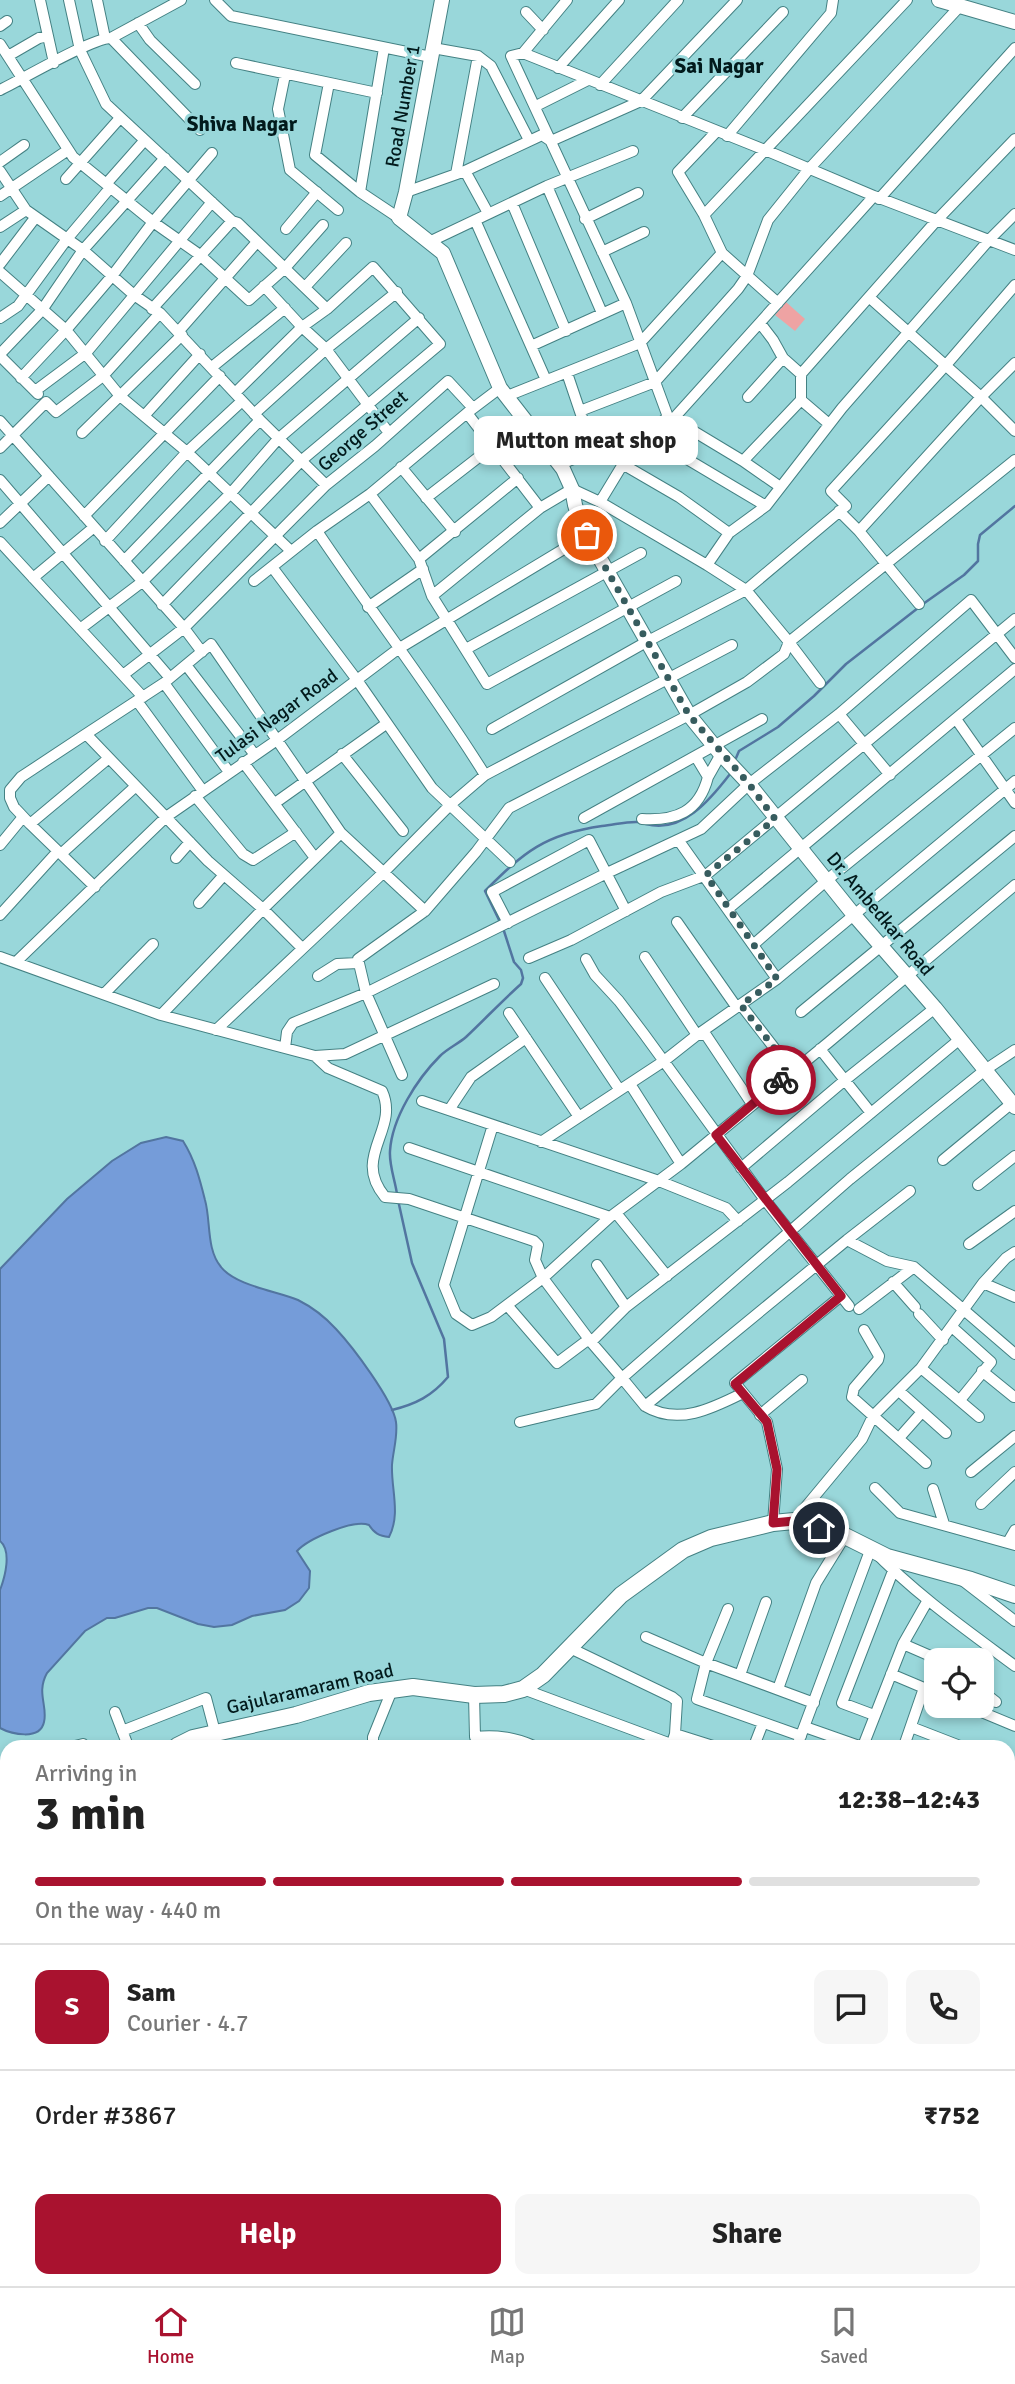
<!DOCTYPE html>
<meta charset="utf-8">
<style>
:root{--surface:#fff;--page:#f6f6f6;--text:#222;--muted:#767676;--line:#e0e0e0;--accent:#a9122f}
body{margin:0;font-family:Signika,sans-serif;background:var(--page);color:var(--text);height:100vh;display:flex;flex-direction:column;font-size:26px;white-space:nowrap}
*{box-sizing:border-box;margin:0}
p{font-size:23px;color:var(--muted)}
.icon{flex:none;width:38px;height:38px;fill:none;stroke:currentColor;stroke-width:2;stroke-linecap:round;stroke-linejoin:round}
.map{position:relative;flex:1;overflow:hidden}
.panel{position:absolute;left:0px;top:1740px;width:1015px;height:548px;display:flex;flex-direction:column;background:var(--surface);border-radius:21px 21px 0 0;box-shadow:0 4px 10px #0003}
.panel>*{flex:none}
.fabs{position:absolute;left:924px;top:1648px;display:grid;gap:14px}
.fabs a{display:grid;place-items:center;width:70px;height:70px;border-radius:14px;background:var(--surface);box-shadow:0 4px 10px #0003;font-size:35px}
.pin{position:absolute;display:grid;place-items:center;width:60px;height:60px;color:#fff;margin:-30px;border:4px solid #fff;border-radius:50%;box-shadow:0 2px 7px #0007}
.courier{position:absolute;display:grid;place-items:center;width:70px;height:70px;margin:-35px;border:5px solid #a9122f;border-radius:50%;background:#fff;color:#222;box-shadow:0 2px 9px #0007}
.bubble{position:absolute;height:49px;border-radius:14px;background:var(--surface);box-shadow:0 4px 10px #0003;font-size:23px;font-weight:800;line-height:49px;text-align:center}
.overview em{font-style:normal;font-weight:800}
.overview div{display:flex;flex-direction:column-reverse}
.overview{display:flex;align-items:center;justify-content:space-between;height:119px;padding:0 35px}
h1{font-size:46px;font-weight:800;line-height:52px}
.bar{display:grid;grid-template-columns:repeat(4,1fr);gap:10px 7px;align-content:center;height:84px;padding:0 35px}
.bar i{height:9px;border-radius:5px;background:var(--line)}
.bar .selected{background:var(--accent)}
.bar p{grid-column:span 4}
.line{display:flex;align-items:center;gap:18px;padding:0 35px;border-top:2px solid var(--line)}
.line div{flex:1}
.round{display:grid;place-items:center;flex:none;width:74px;height:74px;border-radius:14px;background:var(--page)}
.cta{display:flex;gap:14px;margin-top:auto;padding:14px 35px}
.cta a{flex:1;height:80px;border-radius:14px;background:var(--accent);color:#fff;font-size:28px;font-weight:800;line-height:80px;text-align:center}
.cta a+a{background:var(--page);color:var(--text)}
.tab-bar{display:flex;justify-content:space-around;align-items:center;height:98px;border-top:2px solid var(--line);background:var(--surface);font-size:19px;color:var(--muted)}
.tab-bar a{display:grid;justify-items:center;gap:4px}
.tab-bar .selected{color:var(--accent)}
.map>svg:first-child{display:block}
</style>
<div class="map">
<svg width="1015" height="2286" viewBox="0 0 1015 2286">
<rect width="100%" height="100%" fill="#99d7da"/>
<!-- green -->
<path fill="#eea3a3" d="M 786,302 L 805,319 L 795,331 L 775,315 Z"/>
<!-- water -->
<path fill="#759cd9" stroke="#5275a0" stroke-width="2" d="M 166,1137 L 183,1141 C 195,1160 200,1180 205,1200 C 211,1221 206,1249 221,1267 C 236,1286 277,1291 298,1300 C 312,1307 326,1318 336,1329 C 352,1346 393,1400 396,1422 C 398,1436 393,1451 392,1465 C 391,1489 401,1514 389,1537 C 379,1536 374,1533 369,1525 C 353,1519 308,1539 297,1551 L 310,1571 L 309,1588 L 299,1601 L 285,1610 L 252,1616 L 232,1625 L 214,1627 L 198,1624 L 157,1608 L 148,1608 L 115,1618 L 107,1618 L 85,1631 L 47,1673 C 36,1693 48,1706 44,1722 C 40,1741 11,1734 0,1728 L 0,1590 C 5,1577 12,1551 0,1541 L 0,1269 L 67,1199 L 112,1161 L 141,1143 Z"/>
<g fill="none" stroke-linecap="round" stroke-linejoin="round">
<!-- stream -->
<path stroke="#5275a0" stroke-width="2.5" d="M 923,604 L 964,575 L 978,561 L 978,544 L 980,535 L 1015,506
M 736,758 L 739,751 L 778,727 L 814,696 L 846,664 L 918,608
M 646,824 C 682,834 710,800 730,774
M 500,922 L 485,891 C 524,852 545,834 602,826 C 614,825 627,821 639,822
M 397,1194 C 395,1180 389,1165 390,1151 C 392,1118 417,1079 440,1056 C 448,1048 458,1044 466,1037 C 485,1019 502,1001 521,984 L 523,978 L 521,970 L 514,962 L 503,928
M 392,1410 C 416,1404 432,1396 448,1377 L 444,1339 L 412,1263 L 398,1200"/>
<!-- minor casing -->
<g stroke="#448183" stroke-width="12">
<path id="minor" d="M 40,0 L 54,63
M 69,0 L 80,50 L 106,104 L 232,221 L 238,223 L 327,309 L 373,267 L 440,344 L 302,460 L 162,605
M 97,0 L 105,38
M 215,0 L 231,16 L 431,57
M 526,12 L 543,30
M 138,23 L 150,40 L 195,84
M 0,26 L 7,21
M 111,38 L 200,130
M 0,44 L 73,157 L 153,222 L 200,255 L 249,300 L 285,268 L 323,225
M 433,48 L 478,56 L 491,66 L 529,140
M 523,53 L 765,150 L 874,196 L 1015,250
M 8,56 L 39,38 L 48,36
M 236,63 L 377,93
M 558,68 L 619,0
M 285,75 L 278,109 L 290,170 L 338,210
M 329,83 L 315,155 L 360,192 L 399,218
M 600,85 L 678,0
M 0,90 C 21,80 92,38 111,38 L 181,0
M 536,106 L 588,80
M 682,118 L 783,12
M 716,132 L 678,172 L 704,215 L 722,253 L 778,303
M 727,136 L 831,13 L 833,0
M 0,162 L 24,145
M 0,171 L 26,210 L 83,250 L 134,295 L 160,313 L 260,420 L 326,485
M 465,171 L 488,213
M 456,174 L 478,56
M 66,179 L 120,118
M 106,184 L 144,141
M 547,186 L 602,313
M 360,192 L 384,48
M 406,192 L 465,171 L 542,135 L 551,141 L 641,101 L 737,0
M 0,196 L 68,150
M 879,199 L 1015,48
M 512,203 L 566,331
M 704,215 L 907,0
M 585,219 L 638,193
M 475,220 L 546,380
M 0,227 L 26,210
M 286,229 L 317,192
M 429,242 L 547,186 L 633,151
M 602,252 L 644,232
M 0,264 L 35,218
M 0,272 L 66,330 L 120,396 L 187,452 L 291,551
M 264,286 L 302,327 L 326,349 L 389,433
M 305,287 L 346,243
M 152,309 L 232,221
M 0,318 L 18,306 L 67,239 L 110,188
M 760,323 L 773,340 L 783,358
M 178,332 L 257,242
M 531,346 L 626,303
M 0,354 L 42,310 L 83,250 L 165,158
M 0,356 L 38,394
M 1015,363 L 981,397 L 1015,431
M 212,367 L 285,308
M 567,373 L 593,450
M 21,378 L 66,330 L 112,276 L 153,222 L 212,153
M 35,391 L 86,353 L 212,202
M 235,393 L 302,327 L 327,309
M 507,396 L 640,343 L 722,253
M 748,397 L 783,358 L 801,374
M 801,400 L 829,424
M 580,411 L 655,382 L 738,289 L 747,276 L 768,220 L 809,169 L 961,5
M 467,413 L 540,508
M 254,414 L 326,349 L 397,292
M 144,416 L 200,354
M 670,417 L 743,461 L 779,486
M 674,418 L 874,196
M 0,421 L 184,628 L 202,652
M 82,433 L 182,335
M 0,448 L 46,402 L 56,412 L 103,376 L 160,313
M 743,461 L 801,400 L 801,374 L 937,220 L 1015,139
M 559,465 L 619,440 L 645,434 L 766,506
M 624,465 L 679,497 L 729,533 L 707,565 L 746,590 L 789,642 L 820,683
M 401,467 L 455,532
M 0,480 L 170,678
M 370,494 L 419,559 L 518,478
M 426,498 L 493,446
M 600,502 L 707,565
M 839,511 L 859,531 L 919,604
M 84,516 L 220,376
M 0,523 L 49,476
M 317,531 C 372,613 433,691 485,775
M 859,531 L 981,397 L 870,298
M 729,533 L 766,506 L 842,408 L 989,240 L 1015,214
M 105,541 L 187,452 L 242,401
M 0,542 L 143,697
M 419,559 L 432,596 L 487,684 L 676,581
M 124,561 L 260,420
M 272,567 L 357,680 L 432,788 L 510,862
M 33,578 L 93,528
M 254,581 L 317,531 L 370,494 L 467,413 L 500,388
M 432,596 L 540,508 L 572,489 L 600,502 L 637,441 L 668,417 L 626,303 L 511,56 L 523,53 L 567,0
M 368,607 L 423,569
M 80,629 L 142,582 L 231,493 L 278,439 L 419,318
M 466,649 L 641,553
M 186,665 L 255,755
M 123,675 L 184,628 L 326,485 L 375,446 L 448,381 L 473,408
M 164,683 L 86,734 L 208,861 L 263,909 L 341,833
M 137,701 L 203,791
M 839,714 L 890,775
M 956,719 L 1015,803
M 492,729 L 648,641 L 746,590 L 846,506 L 831,491 L 946,365 L 1015,285
M 86,734 L 21,777 L 10,790 L 10,798 L 14,807 L 30,824 L 95,887
M 342,754 L 403,831
M 696,757 L 708,777 L 721,754
M 243,762 L 315,858
M 229,772 L 164,683 L 211,644 L 341,833 L 425,911
M 195,796 L 243,854 L 253,860 L 296,832
M 275,803 L 386,724
M 584,818 L 762,719
M 642,819 C 676,821 699,812 708,777
M 30,824 L 109,758
M 679,841 L 777,979
M 0,845 L 23,817
M 61,854 L 136,786
M 176,858 L 190,842
M 199,903 L 223,876
M 728,909 L 1015,669
M 0,915 L 58,851
M 677,922 L 735,1005 L 741,1005 L 792,1071
M 508,923 L 492,892 L 589,840 L 626,911
M 753,945 L 827,880 L 1015,728
M 0,957 L 161,1015 L 315,1056 L 345,1054 L 494,984
M 645,957 L 697,1035 L 706,1035 L 752,1104
M 529,958 L 571,940 L 661,892 L 706,875 L 1015,619
M 586,959 L 595,975 L 619,1001 L 644,1034 L 765,1200 L 849,1306
M 16,962 L 166,817 L 277,740 L 398,649 L 587,535
M 318,976 L 337,964 L 358,963
M 545,978 L 619,1089
M 104,994 L 153,944
M 801,1012 L 1015,836
M 509,1013 L 579,1117
M 161,1015 L 263,909 L 302,948
M 216,1030 L 383,873 L 450,805 L 485,775 L 732,645
M 285,1048 L 287,1032 L 293,1023 L 366,993 L 358,959 L 425,911 L 476,852 L 509,808 L 689,715 L 747,682 L 784,654 L 789,642 L 1015,460
M 820,1049 L 871,1113
M 315,1056 L 328,1068 L 382,1091 C 400,1130 351,1156 385,1197 L 409,1199 L 534,1241 L 538,1245 L 535,1260 L 543,1278 L 610,1217 L 681,1164 L 829,1042 L 1015,885
M 402,1075 L 366,993 L 607,873 L 701,829 L 749,784 L 839,714 L 971,600 L 1015,658
M 630,1084 L 681,1164
M 422,1101 L 659,1181 L 726,1208 L 738,1221
M 449,1110 L 471,1077 L 526,1038
M 493,1125 L 444,1285 L 456,1314 L 472,1325 L 491,1317 L 543,1278 L 591,1342 L 622,1378 L 596,1404 L 520,1422
M 541,1142 L 664,1061 L 697,1035 L 777,979 L 1015,781
M 409,1148 L 610,1217
M 943,1160 L 1012,1103
M 741,1168 L 845,1080 L 935,1008
M 978,1185 L 1015,1156
M 910,1191 L 847,1240 L 645,1406 L 622,1378 L 850,1179 L 985,1070 L 1015,1050
M 616,1213 L 667,1276
M 847,1240 L 887,1261 L 914,1267 L 1015,1354
M 969,1244 L 1015,1211
M 893,1282 L 915,1307
M 983,1283 L 1015,1297
M 507,1305 L 557,1363 L 589,1339
M 626,1307 L 788,1182 L 960,1039
M 859,1309 L 914,1267
M 919,1314 L 943,1340
M 952,1327 L 991,1362 L 960,1400
M 864,1330 L 879,1356 L 878,1360 L 854,1388 L 852,1397 L 926,1463
M 591,1342 L 626,1307 L 597,1265
M 921,1368 L 979,1417
M 982,1371 L 1014,1397
M 899,1391 L 946,1433
M 645,1406 C 678,1426 713,1408 743,1393
M 760,1415 L 802,1380
M 899,1438 L 922,1412
M 971,1472 L 1015,1436
M 875,1488 L 900,1513 L 1015,1545
M 933,1489 L 944,1524
M 981,1504 L 1015,1472
M 794,1521 L 862,1439 L 873,1416 L 921,1368 L 983,1283 L 1006,1258 L 1015,1252
M 773,1523 L 777,1469 L 767,1422 L 735,1383 L 841,1296
M 1008,1542 L 1015,1530
M 962,1580 L 1015,1621
M 728,1609 L 706,1663 L 697,1699 L 801,1736
M 646,1637 L 706,1663 L 814,1703
M 903,1644 L 942,1661
M 570,1648 L 672,1697 L 677,1701 L 675,1734
M 891,1674 L 936,1693
M 740,1675 L 766,1602
M 523,1689 L 671,1744
M 778,1689 L 816,1583 L 845,1536
M 982,1691 L 996,1702
M 474,1695 L 475,1737 C 497,1735 513,1737 534,1746
M 967,1706 L 1015,1726
M 115,1712 L 128,1746
M 874,1715 L 842,1703 L 893,1571
M 805,1727 L 859,1746
M 911,1727 L 960,1746
M 122,1731 L 206,1698 L 215,1732
M 673,1740 L 675,1734 L 713,1746
M 75,1746 L 83,1744
M 373,1746 L 373,1737 L 392,1690
M 754,1746 L 763,1723
M 797,1746 L 871,1548 C 914,1593 965,1629 1015,1666
M 863,1746 L 903,1644 L 928,1600
M 904,1746 L 924,1688
M 0,1773 L 7,1770
M 1008,1787 L 1015,1773
M 0,1876 L 7,1885
M 1008,1901 L 1015,1884
M 1008,1929 L 1015,1912
M 0,1930 L 7,1929
M 1008,1952 L 1015,1955
M 1008,1993 L 1015,1996
M 0,2010 L 7,2009
M 1008,2033 L 1015,2013
M 1008,2119 L 1015,2099
M 1008,2137 L 1015,2139
M 1008,2175 L 1015,2178
M 1008,2239 L 1015,2217
M 334,2280 L 340,2286
M 491,2280 L 515,2286
M 561,2280 L 567,2286
M 810,2280 L 826,2286
M 960,2280 L 974,2286
M 351,2286 L 358,2280
M 415,2286 L 422,2280
M 465,2286 L 466,2280
M 574,2286 L 576,2280
M 616,2286 L 617,2280
M 657,2286 L 658,2280
M 753,2286 L 755,2280
M 871,2286 L 873,2280
M 882,2286 L 884,2280
M 993,2286 L 995,2280"/>
</g>
<!-- tertiary casing -->
<g stroke="#448183" stroke-width="16">
<path id="tertiary" d="M 442,0 L 406,192 L 399,218 L 443,253 L 500,388 L 563,469 L 572,489 L 575,505 L 582,527 L 689,715 L 719,752 L 749,784 L 854,915 L 935,1008 L 1015,1107
M 939,0 L 1015,22"/>
</g>
<!-- secondary casing -->
<g stroke="#448183" stroke-width="18">
<path id="secondary" d="M 177,1746 L 193,1738 L 296,1715 L 369,1693 L 413,1687 L 474,1695 L 504,1694 L 523,1689 L 543,1675 L 621,1595 L 683,1550 L 711,1538 L 773,1523 L 794,1521 L 845,1536 L 887,1557 L 971,1580 L 1015,1595
M 0,1819 L 7,1816"/>
</g>
<!-- minor -->
<use href="#minor" stroke="#fff" stroke-width="10"/>
<!-- tertiary -->
<use href="#tertiary" stroke="#fff" stroke-width="14"/>
<!-- secondary -->
<use href="#secondary" stroke="#fff" stroke-width="16"/>
</g>
<g fill="none" stroke-linecap="round" stroke-linejoin="round">
<!-- done -->
<path stroke="#375c5e" stroke-width="7" stroke-dasharray="0 12.6" d="M 587,535 L 689,715 L 749,784 L 775,819 L 706,875 L 777,979 L 741,1005 L 792,1071 L 781,1080"/>
<!-- route -->
<path stroke="#a9122f" stroke-width="9" d="M 781,1080 L 716,1135 L 841,1296 L 735,1384 L 767,1422 L 777,1469 L 773,1523 L 794,1521 L 819,1528"/>
</g>
<g text-anchor="middle" dominant-baseline="central" stroke-width="6" stroke-linejoin="round" paint-order="stroke">
<!-- street labels -->
<g font-size="19" fill="#021a1c" stroke="#99d7da">
<text transform="translate(403 106) rotate(-80)">Road Number 1</text>
<text transform="translate(363 431) rotate(-41)">George Street</text>
<text transform="translate(277 716) rotate(-36)">Tulasi Nagar Road</text>
<text transform="translate(880 914) rotate(50)">Dr. Ambedkar Road</text>
<text transform="translate(310 1689) rotate(-13)">Gajularamaram Road</text>
</g>
<!-- neighbourhood labels -->
<g font-size="21" font-weight="bold" fill="#021a1c" stroke="#99d7da">
<text x="719" y="66">Sai Nagar</text>
<text x="242" y="124">Shiva Nagar</text>
</g>
</g>
</svg>
<div class="fabs">
<a><svg class="icon" aria-label="locate" viewBox="0 0 24 24"><circle cx="12" cy="12" r="6"/><path d="M12 2v4M12 18v4M2 12h4M18 12h4"/></svg></a>
</div>
<div class="pin" style="left:587px;top:535px;background:#ea580c"><svg class="icon" aria-label="bag" viewBox="0 0 24 24"><path d="M5 8h14l-1 12H6zM9 8a3 3 0 0 1 6 0"/></svg></div>
<div class="pin" style="left:819px;top:1528px;background:#1f2937"><svg class="icon" aria-label="home" viewBox="0 0 24 24"><path d="M3 11l9-7 9 7M6 9v11h12V9"/></svg></div>
<div class="courier" style="left:781px;top:1080px"><svg class="icon" aria-label="bike" viewBox="0 0 24 24"><circle cx="6" cy="16" r="4"/><circle cx="18" cy="16" r="4"/><path d="M6 16l4-8h5l3 8M10 8l3 8H6M13 5h3"/></svg></div>
<div class="bubble" style="left:474px;top:416px;width:224px">Mutton meat shop</div>
<section class="panel">
<div class="overview"><div><h1>3 min</h1><p>Arriving in</p></div><em>12:38–12:43</em></div>
<div class="bar"><i class="selected"></i><i class="selected"></i><i class="selected"></i><i></i><p>On the way · 440 m</p></div>
<div class="line" style="height:126px"><b class="round" style="background:var(--accent);color:#fff">S</b><div><b>Sam</b><p>Courier · 4.7</p></div><a class="round"><svg class="icon" aria-label="chat" viewBox="0 0 24 24"><path d="M4 5h16v11H9l-5 4z"/></svg></a><a class="round"><svg class="icon" aria-label="phone" viewBox="0 0 24 24"><path d="M5 4h4l2 5-3 2q2 4 5 5l2-3 5 2v4C11 20 4 13 5 4z"/></svg></a></div>
<div class="line" style="height:91px"><div>Order #3867</div><b>₹752</b></div>
<div class="cta"><a>Help</a><a>Share</a></div>
</section>
</div>
<nav class="tab-bar">
<a class="selected"><svg class="icon" aria-label="home" viewBox="0 0 24 24"><path d="M3 11l9-7 9 7M6 9v11h12V9"/></svg>Home</a>
<a><svg class="icon" aria-label="map" viewBox="0 0 24 24"><path d="M3 6l6-2 6 2 6-2v14l-6 2-6-2-6 2zM9 4v14M15 6v14"/></svg>Map</a>
<a><svg class="icon" aria-label="saved" viewBox="0 0 24 24"><path d="M7 4h10v16l-5-4-5 4z"/></svg>Saved</a>
</nav>
